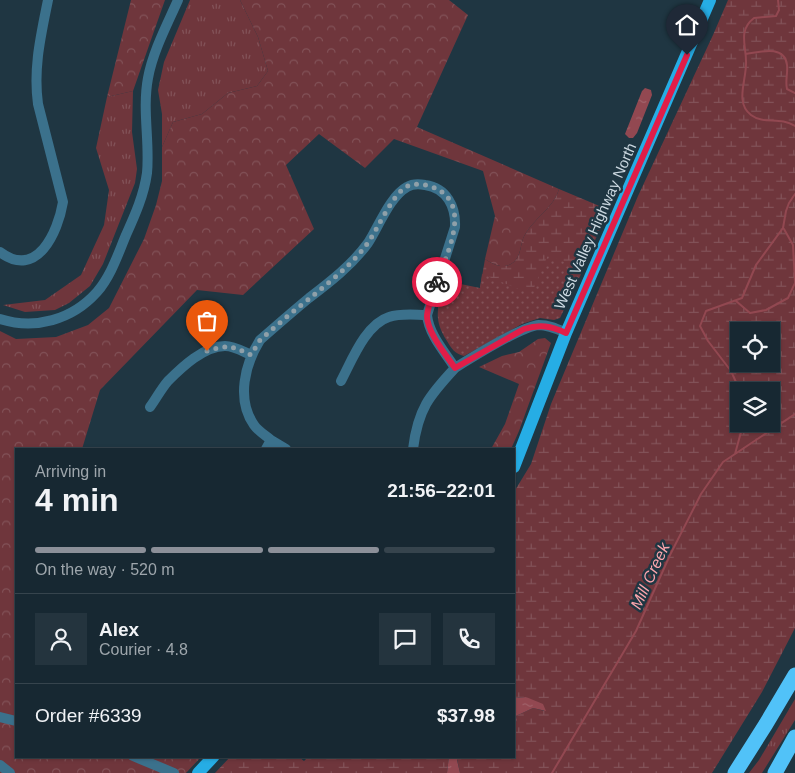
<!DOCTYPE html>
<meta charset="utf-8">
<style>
:root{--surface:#172832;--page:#24343e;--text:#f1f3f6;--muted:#9ea6ac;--line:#36444d;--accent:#8c9099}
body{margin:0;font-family:Helvetica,sans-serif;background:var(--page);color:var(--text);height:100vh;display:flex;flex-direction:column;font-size:19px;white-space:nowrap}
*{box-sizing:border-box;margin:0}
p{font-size:16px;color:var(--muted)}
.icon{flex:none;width:28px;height:28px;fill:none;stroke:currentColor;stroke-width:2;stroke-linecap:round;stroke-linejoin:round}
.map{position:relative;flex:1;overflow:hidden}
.panel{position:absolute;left:15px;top:448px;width:500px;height:310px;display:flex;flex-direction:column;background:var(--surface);border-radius:0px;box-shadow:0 1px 4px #0004,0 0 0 1px var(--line)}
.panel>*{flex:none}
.fabs{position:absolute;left:730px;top:322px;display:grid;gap:10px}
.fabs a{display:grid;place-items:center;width:50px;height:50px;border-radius:0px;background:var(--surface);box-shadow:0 1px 4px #0004,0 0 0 1px var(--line);font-size:25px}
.pin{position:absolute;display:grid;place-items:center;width:42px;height:42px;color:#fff;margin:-51px -21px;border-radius:50% 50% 50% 0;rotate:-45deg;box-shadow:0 0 5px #0007}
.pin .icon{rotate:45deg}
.courier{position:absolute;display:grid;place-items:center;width:50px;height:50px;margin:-25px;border:4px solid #e11d48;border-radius:50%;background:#fff;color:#222;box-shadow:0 1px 6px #0007}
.summary em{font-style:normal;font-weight:800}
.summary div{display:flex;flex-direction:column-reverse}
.summary{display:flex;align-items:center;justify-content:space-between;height:85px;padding:0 20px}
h1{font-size:32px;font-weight:800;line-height:38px}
.bar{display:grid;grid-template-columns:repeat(4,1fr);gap:8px 5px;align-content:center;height:60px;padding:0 20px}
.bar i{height:6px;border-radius:4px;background:var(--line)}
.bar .selected{background:var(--accent)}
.bar p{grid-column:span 4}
.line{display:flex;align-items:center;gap:12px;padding:0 20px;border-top:1px solid var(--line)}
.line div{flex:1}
.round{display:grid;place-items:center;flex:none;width:52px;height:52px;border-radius:0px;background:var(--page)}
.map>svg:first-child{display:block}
</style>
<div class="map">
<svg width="795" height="773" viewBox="0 0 795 773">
<defs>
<pattern id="grass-tufts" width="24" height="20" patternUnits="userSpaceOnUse" patternTransform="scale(1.25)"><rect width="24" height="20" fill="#6f363c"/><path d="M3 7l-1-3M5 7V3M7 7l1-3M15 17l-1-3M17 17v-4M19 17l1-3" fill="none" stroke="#825258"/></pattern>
<pattern id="forest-crowns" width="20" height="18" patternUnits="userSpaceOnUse" patternTransform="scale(1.25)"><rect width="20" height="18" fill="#6f363c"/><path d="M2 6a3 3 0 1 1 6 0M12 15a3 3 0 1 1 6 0" fill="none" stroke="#825258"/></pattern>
<pattern id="wetland-marsh" width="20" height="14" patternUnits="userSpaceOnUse" patternTransform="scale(1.25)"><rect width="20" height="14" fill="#6f363c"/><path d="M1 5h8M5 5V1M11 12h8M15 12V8" fill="none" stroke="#825258"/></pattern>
<pattern id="park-dots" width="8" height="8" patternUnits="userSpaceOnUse" patternTransform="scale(1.25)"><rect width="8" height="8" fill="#6f363c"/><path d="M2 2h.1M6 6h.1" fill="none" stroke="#825258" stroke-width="1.8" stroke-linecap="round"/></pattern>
<pattern id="water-ripples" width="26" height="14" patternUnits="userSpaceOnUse" patternTransform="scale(1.25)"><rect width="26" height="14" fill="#924851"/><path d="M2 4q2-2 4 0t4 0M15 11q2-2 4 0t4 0" fill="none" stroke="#a0626a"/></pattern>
</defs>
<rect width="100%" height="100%" fill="#1f3642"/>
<!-- grass -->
<path fill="url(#grass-tufts)" d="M 190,0 L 240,0 L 258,37 L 268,71 L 257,86 L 228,93 L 202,114 L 173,122 L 162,147 L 162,114 L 158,90 L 164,62 Z
M 133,91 L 132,132 L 137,169 L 135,183 L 103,264 L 90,286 L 69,303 L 55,310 L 25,312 L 3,305 L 45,300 L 81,275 L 104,225 L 109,190 L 96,148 L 107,97 Z
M 795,699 L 795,720 L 762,773 L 749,773 L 759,760 Z"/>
<!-- forest -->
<path fill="url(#forest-crowns)" d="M 131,0 L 165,0 L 133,91 L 107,97 Z
M 240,0 L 449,0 L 468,15 L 417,127 L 559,189 C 554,207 536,217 526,233 C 519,242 523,257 511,264 C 502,269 492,264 485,259 L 495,216 L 483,171 L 394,139 L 365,168 L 319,134 L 286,165 L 314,229 L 243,295 L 197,290 L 100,390 L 82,449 L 16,449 L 16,756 L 202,756 L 186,773 L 0,773 L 0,331 L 16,339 L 56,337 L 88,325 L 109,308 L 144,239 L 156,205 L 162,181 L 162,147 L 173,122 L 202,114 L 228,93 L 257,86 L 268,71 L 258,37 Z
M 545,338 L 551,343 L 519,431 L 511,449 L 491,449 L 505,424 L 519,384 L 479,367 L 502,356 L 519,352 L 538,339 Z"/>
<!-- wetland -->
<path fill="url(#wetland-marsh)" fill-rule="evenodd" d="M 728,0 L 795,0 L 795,628 L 762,692 L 712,773 L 460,773 L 457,759 L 458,756 L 514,756 L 514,741 L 516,739 L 514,726 L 517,720 L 516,716 L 533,708 L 545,711 L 526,697 L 514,698 L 514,492 L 531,464 L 551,404 L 638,196 L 713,35 ZM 739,331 L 771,331 L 771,364 L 739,364 ZM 739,391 L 771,391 L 771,424 L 739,424 Z
M 559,189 L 609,210 L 581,271 L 561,307 L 480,288 L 485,259 C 492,264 502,269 511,264 C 523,257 519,242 526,233 C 536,217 554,207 559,189 Z
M 231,756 L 297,756 L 304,761 L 309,756 L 344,756 L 348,759 L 359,756 L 449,756 L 447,773 L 215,773 Z"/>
<!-- park -->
<path fill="url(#park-dots)" d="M 548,255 L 583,270 L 560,318 L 554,320 L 540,318 L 522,324 L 464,356 C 455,354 451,348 447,341 C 432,318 438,306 446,281 L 480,288 L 482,274 L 526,292 L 533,290 Z"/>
<!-- water -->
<path fill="url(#water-ripples)" d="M 645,88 L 651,90 L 652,95 L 637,133 L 633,138 L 629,138 L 625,134 L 642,91 Z
M 526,697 L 543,704 L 546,711 L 533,708 L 516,716 L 517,720 L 514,726 L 514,698 Z
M 449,756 L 458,756 L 457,760 L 460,773 L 447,773 Z"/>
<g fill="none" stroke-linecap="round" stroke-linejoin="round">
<!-- stream -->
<path stroke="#924851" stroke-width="2" d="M 778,0 L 779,10 L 776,16 L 754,18 C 737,31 747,47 746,64 C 746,81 735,103 751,115 C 764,125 780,116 795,126
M 746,54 C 759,52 785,44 787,65 C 788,73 785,81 787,89 L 795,93
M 736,301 L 750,313 L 766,310 L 788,298 L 795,283 L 793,245 L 784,229
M 740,391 L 731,371 L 708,341 L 700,326 L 706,311 L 742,298 L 756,265 L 783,228 L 786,211 L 789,203 L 795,194
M 735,454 L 741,432 L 741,424
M 552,773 L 636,631 L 670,555 L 701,494 L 723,462 L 795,414"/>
<!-- minor -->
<path stroke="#3b718c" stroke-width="10" d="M 0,252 C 37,280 58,232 63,202 L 38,104 C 33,68 41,35 48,0
M 0,319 C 35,330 72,320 97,292 C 111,276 118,254 126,235 C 135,215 144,195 147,173 C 150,142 142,110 148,78 C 153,51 167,25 178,0
M 455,368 C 471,358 523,326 539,325 C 549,325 557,329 566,333
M 341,381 C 352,360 366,324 389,317 C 401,313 415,315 427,315
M 150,407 C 156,399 161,389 168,381 C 182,367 204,346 225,346 C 234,346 242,351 251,355
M 271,440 L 286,449
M 266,449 L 271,440 C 265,435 258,431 254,425 C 236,399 245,364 260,340 C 276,326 292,312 309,298 C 330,282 352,265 368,243 C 378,228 390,196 407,187 C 412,184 420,184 425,185 C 447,188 456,207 455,227 L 427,315 C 429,335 445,352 455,368 C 429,396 418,409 413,449
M 0,717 L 16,721
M 133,756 L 174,773
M 0,765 L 10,773"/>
<!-- major -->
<path stroke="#26ade5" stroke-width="12" d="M 514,467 L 566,333 L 710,0
M 198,773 L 214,756"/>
<!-- highway -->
<path stroke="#51c2f8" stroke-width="15" d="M 735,773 L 766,724 L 795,675
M 775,773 L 795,737"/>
</g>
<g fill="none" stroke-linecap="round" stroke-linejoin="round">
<!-- done -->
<path stroke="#8fa0a9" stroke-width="5" stroke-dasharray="0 9" d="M 207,351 C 228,345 231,345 251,355 L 260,340 C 276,326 292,312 309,299 C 329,282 351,266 367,244 C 377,231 393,192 408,186 C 417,182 429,185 437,189 C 472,207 446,255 437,282"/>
<!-- route -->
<path stroke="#e11d48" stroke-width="6" d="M 437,282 C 434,292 428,304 427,316 C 427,332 446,355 455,368 L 524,329 C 540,324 551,326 566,333 L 687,55"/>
</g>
<g text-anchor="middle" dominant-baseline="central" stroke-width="5" stroke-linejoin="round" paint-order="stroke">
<!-- street labels -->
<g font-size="15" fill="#ccd9e1" stroke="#1f3642">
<text transform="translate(595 226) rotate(-66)">West Valley Highway North</text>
</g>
<!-- water labels -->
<g font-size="16" font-style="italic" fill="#fca5ac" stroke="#1f3642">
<text transform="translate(650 576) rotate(-65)">Mill Creek</text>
</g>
</g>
</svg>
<div class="fabs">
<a><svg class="icon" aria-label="locate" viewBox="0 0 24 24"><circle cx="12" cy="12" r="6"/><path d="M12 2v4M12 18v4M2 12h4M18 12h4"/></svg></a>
<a><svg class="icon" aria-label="layers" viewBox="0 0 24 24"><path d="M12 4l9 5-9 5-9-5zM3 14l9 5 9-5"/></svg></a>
</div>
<div class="pin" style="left:207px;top:351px;background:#ea580c"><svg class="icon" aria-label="bag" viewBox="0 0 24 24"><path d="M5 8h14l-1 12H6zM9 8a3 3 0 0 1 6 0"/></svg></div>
<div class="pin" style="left:687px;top:55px;background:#1f2937"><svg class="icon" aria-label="home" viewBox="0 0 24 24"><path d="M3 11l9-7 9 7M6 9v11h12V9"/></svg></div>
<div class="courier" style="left:437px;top:282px"><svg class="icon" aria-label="bike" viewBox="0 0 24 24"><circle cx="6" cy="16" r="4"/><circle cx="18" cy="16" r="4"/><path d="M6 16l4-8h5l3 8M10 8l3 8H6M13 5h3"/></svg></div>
<section class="panel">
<div class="summary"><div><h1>4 min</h1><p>Arriving in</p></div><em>21:56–22:01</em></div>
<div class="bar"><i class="selected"></i><i class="selected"></i><i class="selected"></i><i></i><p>On the way · 520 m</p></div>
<div class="line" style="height:90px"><a class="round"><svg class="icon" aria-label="person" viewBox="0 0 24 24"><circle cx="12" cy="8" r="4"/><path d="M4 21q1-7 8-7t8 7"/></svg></a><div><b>Alex</b><p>Courier · 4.8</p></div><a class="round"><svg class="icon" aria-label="chat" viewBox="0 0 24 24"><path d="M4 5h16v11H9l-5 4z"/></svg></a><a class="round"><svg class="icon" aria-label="phone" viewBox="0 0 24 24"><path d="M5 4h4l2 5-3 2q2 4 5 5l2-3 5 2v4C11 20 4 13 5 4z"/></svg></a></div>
<div class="line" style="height:65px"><div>Order #6339</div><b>$37.98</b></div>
</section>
</div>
